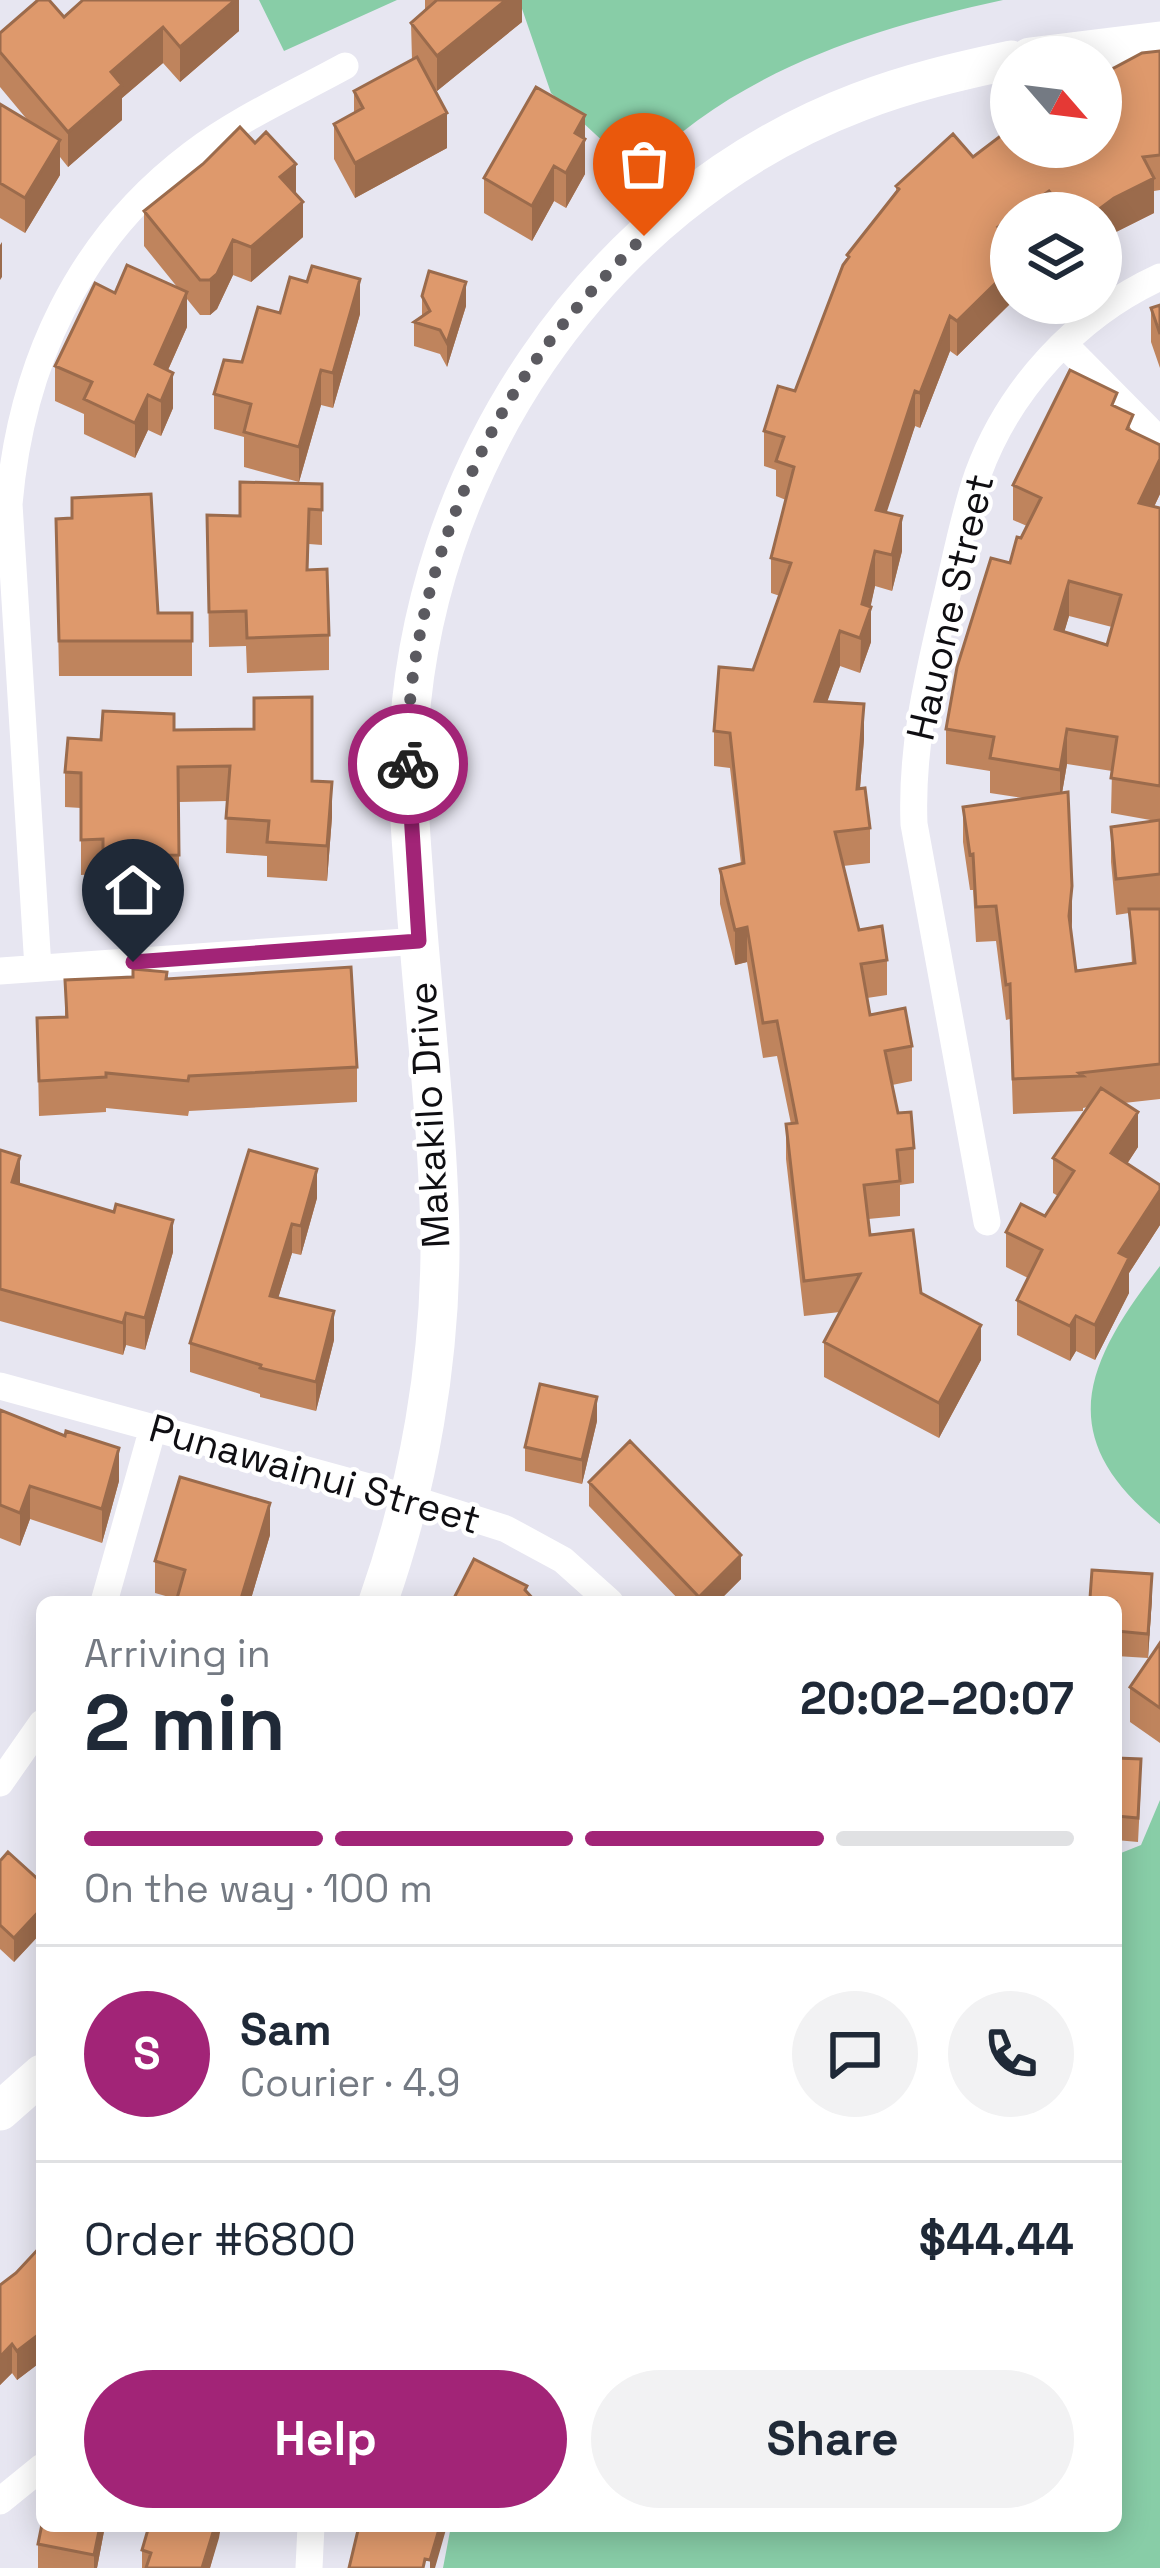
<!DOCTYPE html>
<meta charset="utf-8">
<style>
:root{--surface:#fff;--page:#f2f2f3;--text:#1f2937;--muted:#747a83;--line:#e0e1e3;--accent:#a22477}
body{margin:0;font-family:"Space Grotesk",sans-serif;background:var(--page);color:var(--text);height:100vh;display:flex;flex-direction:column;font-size:45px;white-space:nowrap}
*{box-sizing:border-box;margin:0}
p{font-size:39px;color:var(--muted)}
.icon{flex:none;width:66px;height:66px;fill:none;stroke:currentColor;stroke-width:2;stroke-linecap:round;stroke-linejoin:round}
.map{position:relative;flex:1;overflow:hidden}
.drawer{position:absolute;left:36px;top:1596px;width:1086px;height:936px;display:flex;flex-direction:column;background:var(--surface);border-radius:18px;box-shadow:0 6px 30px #0003}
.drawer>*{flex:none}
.needle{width:78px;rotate:118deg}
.controls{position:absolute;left:990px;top:36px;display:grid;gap:24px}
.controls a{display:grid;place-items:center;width:132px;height:132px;border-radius:50%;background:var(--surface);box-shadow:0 6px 30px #0003;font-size:60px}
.pin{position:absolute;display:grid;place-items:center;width:102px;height:102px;color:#fff;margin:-123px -51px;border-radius:50% 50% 50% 0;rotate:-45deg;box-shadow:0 0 12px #0007}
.pin .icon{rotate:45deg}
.courier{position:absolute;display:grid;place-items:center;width:120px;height:120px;margin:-60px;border:9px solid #a22477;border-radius:50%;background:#fff;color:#222;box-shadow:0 3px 15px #0007}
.headline em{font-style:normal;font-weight:700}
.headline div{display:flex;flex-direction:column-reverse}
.headline{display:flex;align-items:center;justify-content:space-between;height:204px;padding:0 48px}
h1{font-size:78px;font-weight:700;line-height:90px}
.bar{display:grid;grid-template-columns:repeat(4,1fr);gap:18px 12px;align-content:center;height:144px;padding:0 48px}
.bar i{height:15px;border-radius:9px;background:var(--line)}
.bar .on{background:var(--accent)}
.bar p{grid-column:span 4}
.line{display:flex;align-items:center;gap:30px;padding:0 48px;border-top:3px solid var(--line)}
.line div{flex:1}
.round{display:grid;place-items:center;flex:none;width:126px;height:126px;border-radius:63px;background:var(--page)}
.cta{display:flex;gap:24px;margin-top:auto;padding:24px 48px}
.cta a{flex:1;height:138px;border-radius:72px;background:var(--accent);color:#fff;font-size:48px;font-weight:700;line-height:138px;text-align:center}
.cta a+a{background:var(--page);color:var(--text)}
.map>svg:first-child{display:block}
</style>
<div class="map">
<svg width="1160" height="2568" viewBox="0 0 1160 2568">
<rect width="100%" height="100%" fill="#e7e6f1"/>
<!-- green -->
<path fill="#88cda7" d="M 259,0 L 397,0 L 284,51 Z
M 519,0 L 1003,0 C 869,29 734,72 637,173 L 551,93 Z
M 1160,1266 L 1160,1524 C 1051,1436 1086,1362 1160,1266 Z
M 1160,1800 L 1160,2568 L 443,2568 L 451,2526 L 1116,2526 L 1116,1855 L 1141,1845 Z"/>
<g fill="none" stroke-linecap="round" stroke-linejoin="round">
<!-- street -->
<path stroke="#fff" stroke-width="27" d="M 1064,344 L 1160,441
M 38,968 L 9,504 C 21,365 78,240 192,154 C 238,119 294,94 345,66
M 0,971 L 419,941
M 987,1222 L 914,824 C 911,748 927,681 944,608 C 955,563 963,517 978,474 C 1009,389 1077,315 1160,277
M 0,1386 L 409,1498 L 506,1529 L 563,1560 L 610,1602
M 104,1602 L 153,1428
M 0,1783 L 42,1723
M 0,2501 L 42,2467
M 309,2568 L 311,2526"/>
<!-- secondary -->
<path stroke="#fff" stroke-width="39" d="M 1030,57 L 1160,41
M 378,1602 C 419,1486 441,1359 440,1236 C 438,1125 423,1005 415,893 C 412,847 407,799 408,753 C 417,473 593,203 859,102 C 908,83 959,71 1011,60
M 0,2111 L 42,2074"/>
</g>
<!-- wall -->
<path fill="#bf845d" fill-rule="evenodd" d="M 239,0 L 239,31 L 180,82 L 163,63 L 122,98 L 122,120 L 68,167 L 60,157 L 60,175 L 25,233 L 0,218 L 0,104 L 30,123 L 0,87 L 0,33 L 64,17 Z
M 425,0 L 522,0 L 522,22 L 437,91 L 431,84 L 447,148 L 355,198 L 334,159 L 334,124 L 354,113 L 354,91 L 412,60 L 411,23 L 425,11 Z
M 1160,51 L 1160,190 L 1154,191 L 1154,213 L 1114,233 L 1101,242 L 1101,213 L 1011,213 L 1011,303 L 957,356 L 950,351 L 920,428 L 915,426 L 886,512 L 902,551 L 892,591 L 875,586 L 870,607 L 871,642 L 860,673 L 840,666 L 827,701 L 864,739 L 860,788 L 870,828 L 870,863 L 843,866 L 859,930 L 887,960 L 887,995 L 867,998 L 870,1015 L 912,1046 L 912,1081 L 892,1085 L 898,1113 L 914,1148 L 914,1183 L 900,1185 L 900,1216 L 868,1219 L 870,1235 L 981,1360 L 939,1438 L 824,1377 L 824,1342 L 840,1312 L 804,1316 L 786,1159 L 786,1124 L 791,1124 L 777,1056 L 763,1058 L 747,962 L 735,965 L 720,904 L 720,869 L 741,864 L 730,768 L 714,766 L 714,731 L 753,670 L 780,596 L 771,593 L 771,558 L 786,500 L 776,496 L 776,470 L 764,466 L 764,431 L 795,391 L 847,260 L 847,255 L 896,191 L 896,186 L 973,157 L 1101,147 L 1101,87 Z
M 585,115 L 585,174 L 566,208 L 554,201 L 532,241 L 484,213 L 484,178 Z
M 296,194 L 303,237 L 251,282 L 233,275 L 217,309 L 210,315 L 200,315 L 187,299 L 187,327 L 168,370 L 173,408 L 161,436 L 148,430 L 135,458 L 84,434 L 84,414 L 55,401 L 55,366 L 115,293 L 178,288 L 144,246 L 144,211 Z
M 422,296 L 466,306 L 447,367 L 440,354 L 414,346 L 414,322 L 422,317 Z
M 1160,305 L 1160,368 L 1151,342 L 1151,308 Z
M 280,313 L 360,314 L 333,408 L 321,405 L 299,482 L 244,467 L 244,437 L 214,429 L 214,394 L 242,362 Z
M 1117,407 L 1133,432 L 1160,445 L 1160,494 L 1154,507 L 1160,508 L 1160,1099 L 1124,1103 L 1138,1147 L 1127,1164 L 1160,1185 L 1160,1225 L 1129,1273 L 1129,1293 L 1095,1360 L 1076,1351 L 1070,1361 L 1017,1335 L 1017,1300 L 1028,1278 L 1006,1267 L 1006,1232 L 1045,1216 L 1058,1196 L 1053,1193 L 1053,1158 L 1088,1107 L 1083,1108 L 1083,1111 L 1013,1114 L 1010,1019 L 1006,1020 L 996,941 L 976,942 L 973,890 L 970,890 L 963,842 L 963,807 L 1023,798 L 990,793 L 990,771 L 946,764 L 946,729 L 1010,563 L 1027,526 L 1013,520 L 1013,485 ZM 1069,616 L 1112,627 L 1107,645 L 1064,632 ZM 1067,764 L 1112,771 L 1111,813 L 1156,821 L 1111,827 L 1111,862 L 1116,915 L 1129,913 L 1132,964 L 1076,971 L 1071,933 L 1072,921 L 1062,793 Z
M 322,484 L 322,545 L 309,544 L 308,570 L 329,635 L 329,670 L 247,673 L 246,646 L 209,647 L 207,515 L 240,516 Z
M 56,519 L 158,613 L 192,613 L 192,676 L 59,676 Z
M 174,730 L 312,781 L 332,817 L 327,881 L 267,877 L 267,856 L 226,853 L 227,801 L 179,802 L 179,890 L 103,891 L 103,874 L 81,875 L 81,808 L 65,807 L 65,772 L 101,740 Z
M 167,979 L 357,1067 L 357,1102 L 189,1111 L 188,1116 L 106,1108 L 106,1112 L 39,1116 L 37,1018 L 65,1017 L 65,980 Z
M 0,1150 L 20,1185 L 173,1252 L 145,1350 L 126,1345 L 123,1355 L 0,1321 Z
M 249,1150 L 317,1198 L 301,1255 L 292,1253 L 278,1298 L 334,1340 L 316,1411 L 260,1397 L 260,1394 L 190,1372 L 190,1343 Z
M 0,1410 L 119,1481 L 102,1543 L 30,1519 L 20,1546 L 0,1538 Z
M 597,1421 L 582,1484 L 525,1471 L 525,1447 Z
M 589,1482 L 741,1579 L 718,1602 L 681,1602 L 589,1506 Z
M 270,1535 L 250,1602 L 176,1602 L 176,1599 L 155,1593 L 155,1561 Z
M 1152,1598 L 1148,1658 L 1116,1656 L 1116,1602 Z
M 1160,1643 L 1160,1743 L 1130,1722 L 1130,1687 Z
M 1116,1758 L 1141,1783 L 1138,1842 L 1116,1840 Z
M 42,1816 L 42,1849 L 38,1846 L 38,1821 Z
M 0,1861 L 42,1883 L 42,1932 L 14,1962 L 0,1949 Z
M 42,2245 L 42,2361 L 17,2380 L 12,2373 L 0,2385 L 0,2285 L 16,2273 Z
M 105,2526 L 97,2568 L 38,2568 L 38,2544 Z
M 149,2526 L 221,2526 L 210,2568 L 142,2568 L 142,2550 Z"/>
<!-- shaded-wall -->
<path fill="#9b6b4c" d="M 235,0 L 239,0 L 239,31 L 180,82 L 180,47 Z
M 506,0 L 522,0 L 522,22 L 437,91 L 437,56 Z
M 163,27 L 163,63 L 122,98 L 122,120 L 68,167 L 68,132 L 111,72 Z
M 447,113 L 447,148 L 355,198 L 355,163 Z
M 585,115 L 585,174 L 566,208 L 566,173 L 575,133 Z
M 60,140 L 60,175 L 25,233 L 25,198 Z
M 296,164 L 296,199 L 280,177 Z
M 554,166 L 554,201 L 532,241 L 532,206 Z
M 1154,178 L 1154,213 L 1114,233 L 1101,242 L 1101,213 L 1094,213 L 1114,198 Z
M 1049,191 L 1049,213 L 1018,213 Z
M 303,202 L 303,237 L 251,282 L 251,247 Z
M 1011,218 L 1011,253 L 998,227 Z
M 233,240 L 233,275 L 217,309 L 210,315 L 210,280 Z
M 2,242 L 2,277 L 0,280 L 0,245 Z
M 1011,268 L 1011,303 L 957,356 L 957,321 Z
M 360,279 L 360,314 L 333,408 L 333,373 Z
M 466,282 L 466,306 L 447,367 L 447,343 Z
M 187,292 L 187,327 L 155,399 L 155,364 Z
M 950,316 L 950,351 L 920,428 L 920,393 Z
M 321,370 L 321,405 L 299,482 L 299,447 Z
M 173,373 L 173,408 L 161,436 L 161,401 Z
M 915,391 L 915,426 L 876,545 L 876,510 Z
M 148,395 L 148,430 L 135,458 L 135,423 Z
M 1160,459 L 1160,494 L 1139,538 L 1139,503 Z
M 902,516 L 902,551 L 892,591 L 892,555 Z
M 875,551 L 875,586 L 869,614 L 871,607 L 871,642 L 860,673 L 862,604 Z
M 1069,581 L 1069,616 L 1055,664 L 1055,629 Z
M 840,631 L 840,666 L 815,736 L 815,701 Z
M 864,704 L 864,739 L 857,824 L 857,789 Z
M 1067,729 L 1067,764 L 1060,805 L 1060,770 Z
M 332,782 L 332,817 L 327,881 L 327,846 Z
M 1072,886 L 1072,921 L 1069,951 L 1069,916 Z
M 747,927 L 747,962 L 735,965 L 735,930 Z
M 1138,1112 L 1138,1147 L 1111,1188 L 1111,1153 Z
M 20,1156 L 20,1188 L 12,1182 Z
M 317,1169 L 317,1198 L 301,1255 L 301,1226 Z
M 1160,1190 L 1160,1225 L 1129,1273 L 1129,1293 L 1095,1360 L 1095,1325 L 1119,1253 Z
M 173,1220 L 173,1252 L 145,1350 L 145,1318 Z
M 292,1224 L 292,1253 L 270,1325 L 270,1296 Z
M 334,1311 L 334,1340 L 316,1411 L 316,1382 Z
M 126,1313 L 126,1345 L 123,1355 L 123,1323 Z
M 1076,1316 L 1076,1351 L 1070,1361 L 1070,1326 Z
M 981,1325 L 981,1360 L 939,1438 L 939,1403 Z
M 597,1397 L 597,1421 L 582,1484 L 582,1460 Z
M 119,1448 L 119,1481 L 102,1543 L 102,1509 Z
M 30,1486 L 30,1519 L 20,1546 L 20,1513 Z
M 270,1503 L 270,1535 L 250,1602 L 240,1602 Z
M 741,1555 L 741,1579 L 718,1602 L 699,1602 L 699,1597 Z
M 1152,1574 L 1152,1598 L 1148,1658 L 1148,1634 Z
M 42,1908 L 42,1932 L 14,1962 L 14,1938 Z
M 42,2332 L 42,2361 L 17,2380 L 17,2351 Z
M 12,2344 L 12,2373 L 0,2385 L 0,2357 Z
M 100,2526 L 105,2526 L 97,2568 L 94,2568 L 94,2555 Z
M 215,2526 L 221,2526 L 219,2538 L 210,2568 L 202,2568 Z
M 440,2526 L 447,2526 L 435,2568 L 430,2568 L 430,2560 Z"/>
<!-- building -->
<path fill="#de996c" stroke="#9b6b4c" stroke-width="3" fill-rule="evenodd" d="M 38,0 L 49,0 L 64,17 L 83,0 L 235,0 L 180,47 L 163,27 L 111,72 L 122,85 L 68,132 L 0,52 L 0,33 Z
M 437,0 L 506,0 L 437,56 L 411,23 Z
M 1160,51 L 1160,155 L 1143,157 L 1154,178 L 1114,198 L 1094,213 L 1066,213 L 1049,191 L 1018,213 L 1011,213 L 1011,218 L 998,227 L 1011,241 L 1011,268 L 957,321 L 950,316 L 920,393 L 915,391 L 876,510 L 902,516 L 892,555 L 875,551 L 862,604 L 871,607 L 860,638 L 840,631 L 815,701 L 864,704 L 857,789 L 865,788 L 870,828 L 835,832 L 859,930 L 882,926 L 887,960 L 861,964 L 870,1015 L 905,1008 L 912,1046 L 885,1051 L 898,1113 L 911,1112 L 914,1148 L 897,1150 L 900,1181 L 864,1185 L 870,1235 L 913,1230 L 921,1293 L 981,1325 L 939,1403 L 824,1342 L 860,1274 L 804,1281 L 786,1124 L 797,1123 L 777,1021 L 763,1023 L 747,927 L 735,930 L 720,869 L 744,863 L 730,733 L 714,731 L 719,667 L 753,670 L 791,563 L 771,558 L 794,467 L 776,461 L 784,437 L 764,431 L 778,386 L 795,391 L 843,265 L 849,257 L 847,255 L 899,189 L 896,186 L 953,134 L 973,157 L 1011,128 L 1011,147 L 1101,147 L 1101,111 L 1111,106 L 1101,87 L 1101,75 L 1142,53 Z
M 417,57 L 447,113 L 355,163 L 334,124 L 363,108 L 354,91 Z
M 536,87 L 585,115 L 575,133 L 585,139 L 566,173 L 554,166 L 532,206 L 484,178 Z
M 0,104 L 60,140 L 25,198 L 0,183 Z
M 240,127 L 255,143 L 266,132 L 296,164 L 280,177 L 303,202 L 251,247 L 233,240 L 217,274 L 210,280 L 200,280 L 144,211 L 203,164 Z
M 127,265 L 187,292 L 155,364 L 173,373 L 161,401 L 148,395 L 135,423 L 84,399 L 92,382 L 55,366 L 95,283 L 115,293 Z
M 312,266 L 360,279 L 333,373 L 321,370 L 299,447 L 244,432 L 251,404 L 214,394 L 224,360 L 242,362 L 258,307 L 280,313 L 290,277 L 307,282 Z
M 429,271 L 466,282 L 447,343 L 440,330 L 414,322 L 430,311 L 422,296 Z
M 1160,305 L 1160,334 L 1151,308 Z
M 1070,370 L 1117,393 L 1112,405 L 1133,415 L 1127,429 L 1160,445 L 1160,459 L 1139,503 L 1160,508 L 1160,786 L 1111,778 L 1117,737 L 1067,729 L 1060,770 L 990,758 L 994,737 L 946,729 L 957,667 L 991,558 L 1010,563 L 1017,537 L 1021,538 L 1041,498 L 1013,485 ZM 1069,581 L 1121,595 L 1107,645 L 1055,629 Z
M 240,482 L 322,484 L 322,510 L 309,509 L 307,570 L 327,569 L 329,635 L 247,638 L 246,611 L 209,612 L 207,515 L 240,516 Z
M 151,494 L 158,613 L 192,613 L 192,641 L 59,641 L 56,519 L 72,518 L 72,498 Z
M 312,697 L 312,781 L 332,782 L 327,846 L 267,842 L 269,821 L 226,818 L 230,766 L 178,767 L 179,855 L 103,856 L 103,839 L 81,840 L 81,773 L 65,772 L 68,738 L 101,740 L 103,711 L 174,714 L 174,730 L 254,729 L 254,698 Z
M 1068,792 L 1072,886 L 1069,916 L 1076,971 L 1135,963 L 1129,909 L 1160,909 L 1160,1064 L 1079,1073 L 1083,1076 L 1013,1079 L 1010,984 L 1006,985 L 996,906 L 976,907 L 973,854 L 970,855 L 963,807 Z
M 1160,820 L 1160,874 L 1116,879 L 1111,827 Z
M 351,967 L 357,1067 L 189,1076 L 188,1081 L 106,1073 L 106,1077 L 39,1081 L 37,1018 L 67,1017 L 65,980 L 133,977 L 133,969 L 167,972 L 166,979 Z
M 1101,1088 L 1138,1112 L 1111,1153 L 1160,1185 L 1160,1190 L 1119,1253 L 1129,1258 L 1095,1325 L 1076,1316 L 1070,1326 L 1017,1300 L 1042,1250 L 1006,1232 L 1021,1204 L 1045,1216 L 1074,1171 L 1053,1158 Z
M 0,1150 L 20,1156 L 12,1182 L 114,1212 L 116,1204 L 173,1220 L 145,1318 L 126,1313 L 123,1323 L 0,1289 Z
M 249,1150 L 317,1169 L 301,1226 L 292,1224 L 270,1296 L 334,1311 L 316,1382 L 260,1368 L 261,1365 L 190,1343 Z
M 540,1384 L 597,1397 L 582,1460 L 525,1447 Z
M 0,1410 L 65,1436 L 66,1431 L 119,1448 L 102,1509 L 30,1486 L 20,1513 L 0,1505 Z
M 630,1441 L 741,1555 L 699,1597 L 589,1482 Z
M 180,1477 L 270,1503 L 240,1602 L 176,1602 L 185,1570 L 155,1561 Z
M 474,1559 L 527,1586 L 525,1590 L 536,1602 L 452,1602 Z
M 1092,1570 L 1152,1574 L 1148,1634 L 1116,1631 L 1116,1602 L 1002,1602 L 1002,1599 L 1090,1598 Z
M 1160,1643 L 1160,1708 L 1130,1687 Z
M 1116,1758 L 1141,1759 L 1138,1818 L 1116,1816 Z
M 8,1852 L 42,1883 L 42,1908 L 14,1938 L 0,1925 L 0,1861 Z
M 42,2245 L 42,2332 L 17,2351 L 12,2344 L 0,2357 L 0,2285 L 16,2273 Z
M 42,2524 L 42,2526 L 100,2526 L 94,2555 L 38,2544 Z
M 149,2526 L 215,2526 L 202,2568 L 146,2568 L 151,2553 L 142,2550 Z
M 359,2526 L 440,2526 L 430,2560 L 425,2559 L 423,2568 L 349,2568 Z"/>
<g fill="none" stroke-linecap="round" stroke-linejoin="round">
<!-- done -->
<path stroke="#5b5a60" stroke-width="12" stroke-dasharray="0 21.6" d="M 408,764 C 404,630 458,468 536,360 C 568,314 606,275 644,236"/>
<!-- route -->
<path stroke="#a22477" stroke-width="15" d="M 133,962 L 419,941 L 408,764"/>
</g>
<g text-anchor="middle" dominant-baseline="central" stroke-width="9" stroke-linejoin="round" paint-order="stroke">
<!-- street labels -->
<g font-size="39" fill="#0f0e12" stroke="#fff">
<text transform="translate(950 607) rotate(-77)">Hauone Street</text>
<text transform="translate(429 1115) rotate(-93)">Makakilo Drive</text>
<text transform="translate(315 1474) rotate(16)">Punawainui Street</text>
</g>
</g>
</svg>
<div class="controls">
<a><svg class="needle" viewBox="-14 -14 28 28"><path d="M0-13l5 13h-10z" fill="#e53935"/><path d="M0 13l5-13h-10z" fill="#747a83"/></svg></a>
<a><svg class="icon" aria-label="layers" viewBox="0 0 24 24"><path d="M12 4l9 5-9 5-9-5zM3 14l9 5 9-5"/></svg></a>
</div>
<div class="pin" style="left:644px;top:236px;background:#ea580c"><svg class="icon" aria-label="bag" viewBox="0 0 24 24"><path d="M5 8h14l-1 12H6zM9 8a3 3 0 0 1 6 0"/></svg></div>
<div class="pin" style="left:133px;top:962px;background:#1f2937"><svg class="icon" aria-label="home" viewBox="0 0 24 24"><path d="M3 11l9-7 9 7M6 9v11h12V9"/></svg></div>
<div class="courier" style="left:408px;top:764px"><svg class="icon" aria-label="bike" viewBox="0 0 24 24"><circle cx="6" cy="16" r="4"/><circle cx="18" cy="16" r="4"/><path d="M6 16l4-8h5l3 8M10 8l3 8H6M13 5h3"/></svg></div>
<section class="drawer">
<div class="headline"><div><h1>2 min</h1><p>Arriving in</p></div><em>20:02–20:07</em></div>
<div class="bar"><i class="on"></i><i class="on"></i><i class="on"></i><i></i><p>On the way · 100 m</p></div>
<div class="line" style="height:216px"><b class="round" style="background:var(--accent);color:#fff">S</b><div><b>Sam</b><p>Courier · 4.9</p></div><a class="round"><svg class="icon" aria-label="chat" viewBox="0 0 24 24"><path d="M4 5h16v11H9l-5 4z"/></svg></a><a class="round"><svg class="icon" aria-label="phone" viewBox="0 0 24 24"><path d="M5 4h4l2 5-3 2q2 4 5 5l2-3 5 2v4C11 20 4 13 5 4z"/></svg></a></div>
<div class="line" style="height:156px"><div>Order #6800</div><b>$44.44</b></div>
<div class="cta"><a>Help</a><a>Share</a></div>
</section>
</div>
